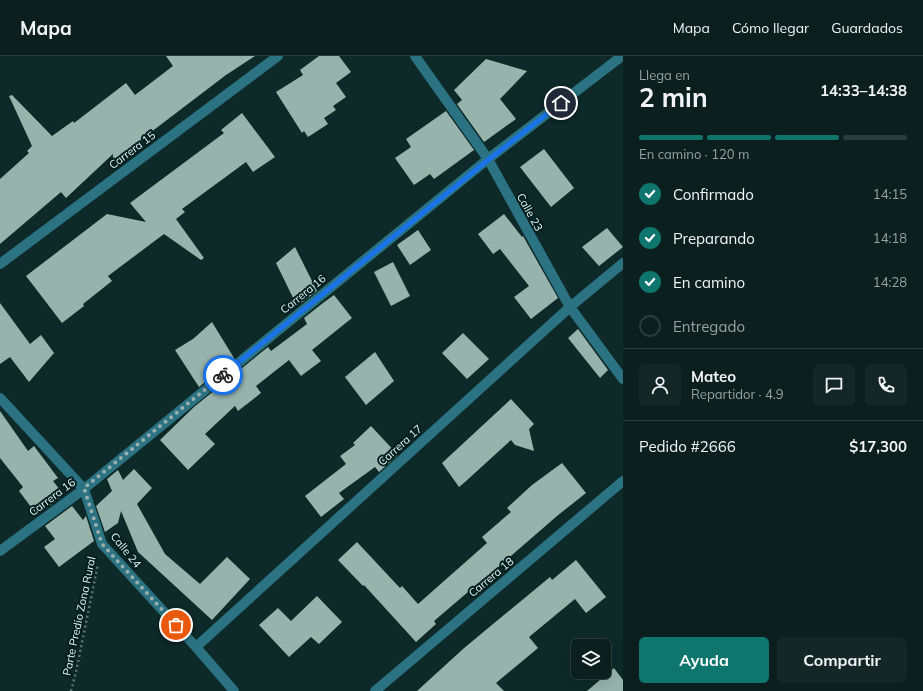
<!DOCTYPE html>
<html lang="es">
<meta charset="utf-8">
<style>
:root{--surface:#0a1f1e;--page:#132727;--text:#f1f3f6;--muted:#99a2a4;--line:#2a3d3c;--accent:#0f766e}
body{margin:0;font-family:Mulish,sans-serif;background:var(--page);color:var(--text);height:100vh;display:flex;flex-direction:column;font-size:15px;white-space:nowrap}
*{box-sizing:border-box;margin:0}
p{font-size:13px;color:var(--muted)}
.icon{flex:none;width:22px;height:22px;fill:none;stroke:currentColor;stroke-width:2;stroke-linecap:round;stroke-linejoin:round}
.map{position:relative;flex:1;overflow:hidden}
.details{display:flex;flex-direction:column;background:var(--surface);width:300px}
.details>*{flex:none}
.tools{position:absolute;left:571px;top:583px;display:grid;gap:8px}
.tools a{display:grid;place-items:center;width:40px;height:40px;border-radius:6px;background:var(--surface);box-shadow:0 4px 16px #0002,0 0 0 1px var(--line);font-size:20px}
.pin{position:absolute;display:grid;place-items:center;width:34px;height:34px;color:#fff;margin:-17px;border:2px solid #fff;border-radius:50%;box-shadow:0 1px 4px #0007}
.courier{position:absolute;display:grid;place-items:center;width:40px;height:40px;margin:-20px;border:3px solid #1a73e8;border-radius:50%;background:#fff;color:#222;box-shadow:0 1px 5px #0007}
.headline em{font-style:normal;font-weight:700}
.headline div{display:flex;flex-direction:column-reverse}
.headline{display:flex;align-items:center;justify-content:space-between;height:68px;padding:0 16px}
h1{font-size:26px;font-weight:700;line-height:30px}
.bar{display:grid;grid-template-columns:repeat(4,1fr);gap:6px 4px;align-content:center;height:48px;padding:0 16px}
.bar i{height:5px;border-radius:3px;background:var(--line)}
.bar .on{background:var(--accent)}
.bar p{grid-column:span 4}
.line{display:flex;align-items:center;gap:10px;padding:0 16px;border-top:1px solid var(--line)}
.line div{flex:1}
.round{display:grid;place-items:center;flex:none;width:42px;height:42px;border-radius:6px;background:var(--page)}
ol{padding:0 16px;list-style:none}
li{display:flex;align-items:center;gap:12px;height:44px}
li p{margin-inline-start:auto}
li .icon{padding:4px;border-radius:50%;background:var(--accent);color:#fff;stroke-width:4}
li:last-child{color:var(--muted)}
li i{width:22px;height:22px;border:2px solid var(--line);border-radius:50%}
.cta{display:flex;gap:8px;margin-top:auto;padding:8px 16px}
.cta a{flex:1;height:46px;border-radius:6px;background:var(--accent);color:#fff;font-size:16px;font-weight:700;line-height:46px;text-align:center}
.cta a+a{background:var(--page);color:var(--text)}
header{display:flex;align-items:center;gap:24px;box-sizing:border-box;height:56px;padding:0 20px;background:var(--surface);border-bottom:1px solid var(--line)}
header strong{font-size:19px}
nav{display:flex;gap:22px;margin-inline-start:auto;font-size:14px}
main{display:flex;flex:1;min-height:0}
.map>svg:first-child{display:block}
</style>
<header>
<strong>Mapa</strong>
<nav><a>Mapa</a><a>Cómo llegar</a><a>Guardados</a></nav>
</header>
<main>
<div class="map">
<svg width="623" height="635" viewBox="0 0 623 635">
<rect width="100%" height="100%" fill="#0d2928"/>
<!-- building -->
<path fill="#97b4ac" d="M 166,0 L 255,0 L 226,19 L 113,105 L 113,98 L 66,142 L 61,136 L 0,188 L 0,123 L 29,97 L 27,95 L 32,90 L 9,40 L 12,39 L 52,80 L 73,65 L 74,67 L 126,27 L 135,39 L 173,10 Z
M 319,0 L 339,0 L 351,16 L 336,27 L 346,41 L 333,50 L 336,54 L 324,62 L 328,68 L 308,81 L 304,75 L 302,77 L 276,36 L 303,19 L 300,14 Z
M 486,3 L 527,15 L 500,43 L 516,63 L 484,86 L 457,48 L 462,44 L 454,34 Z
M 446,55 L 474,94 L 434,123 L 430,118 L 414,129 L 395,102 L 411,91 L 406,83 Z
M 242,57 L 275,101 L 253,116 L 246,106 L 182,153 L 185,156 L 176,163 L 204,202 L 201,204 L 164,178 L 108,220 L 112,225 L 83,248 L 84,250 L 62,267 L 26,220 L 107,158 L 146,166 L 130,147 L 224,77 L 221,74 Z
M 544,93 L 574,132 L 551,151 L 520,111 Z
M 504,158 L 522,181 L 523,180 L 558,242 L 531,263 L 514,241 L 529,230 L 500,193 L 493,198 L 478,178 Z
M 607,172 L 623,191 L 599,210 L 582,191 Z
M 418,174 L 431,194 L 410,209 L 397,189 Z
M 295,191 L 317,235 L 297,250 L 276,207 Z
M 393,206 L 410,240 L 391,250 L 374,216 Z
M 334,239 L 352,262 L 312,294 L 321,305 L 301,320 L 289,304 L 256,330 L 261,337 L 238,355 L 235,350 L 205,378 L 215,388 L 188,414 L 160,384 L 194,351 L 268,291 L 271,295 L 307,268 L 304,262 L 323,247 Z
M 0,247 L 30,288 L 41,279 L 54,297 L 29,326 L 10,301 L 0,308 Z
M 212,266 L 234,302 L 199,331 L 175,294 L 193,283 Z
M 578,273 L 608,314 L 600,322 L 568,282 Z
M 463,277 L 489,303 L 467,323 L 442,297 Z
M 375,296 L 394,325 L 366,349 L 345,321 Z
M 511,343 L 534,368 L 529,373 L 534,395 L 515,389 L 511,384 L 465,426 L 459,431 L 442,407 Z
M 0,355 L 28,395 L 34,390 L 58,422 L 53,425 L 64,439 L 37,459 L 19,435 L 23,431 L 0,402 Z
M 371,370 L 398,399 L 379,416 L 375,411 L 339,437 L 344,443 L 321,461 L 305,440 L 346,408 L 340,400 L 355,389 L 353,387 Z
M 562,407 L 586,437 L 557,460 L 468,537 L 468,536 L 434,565 L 436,568 L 416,586 L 364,529 L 363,530 L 338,504 L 357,486 L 400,532 L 402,530 L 418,548 L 487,487 L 482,481 L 511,456 L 507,452 L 532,429 Z
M 134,413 L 152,432 L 137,448 L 165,498 L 200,528 L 227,501 L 250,523 L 212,564 L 138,496 L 121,455 L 118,467 L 105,476 L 96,450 L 112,435 L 107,423 L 118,414 L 123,424 Z
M 72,450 L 83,464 L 86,460 L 94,485 L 59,511 L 44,491 L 55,483 L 45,470 Z
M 576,504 L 606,541 L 586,557 L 575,543 L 529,581 L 538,592 L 496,627 L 504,635 L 417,635 L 463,593 L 493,568 L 550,521 L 552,524 Z
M 317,540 L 342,566 L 319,588 L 311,581 L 289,601 L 259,569 L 278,552 L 291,565 Z
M 614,612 L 623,624 L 623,635 L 587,635 Z"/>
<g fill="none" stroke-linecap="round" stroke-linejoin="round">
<!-- path -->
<path stroke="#5c7473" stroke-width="2.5" stroke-dasharray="2 3" stroke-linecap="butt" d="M 71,635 L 76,616 L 98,508"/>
<!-- minor -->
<path stroke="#2b7382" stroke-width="10" d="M 415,0 L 488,103 L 570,251 L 623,323
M 0,208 L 278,0
M 0,342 L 84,433 L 102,488 L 196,591 L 234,635
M 0,495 L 84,433 L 488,103 L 622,0
M 196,591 L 570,251 L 623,207
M 375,635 L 623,425"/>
</g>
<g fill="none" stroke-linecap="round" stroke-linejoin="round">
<!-- done -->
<path stroke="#9aaeae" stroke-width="4" stroke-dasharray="0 7.2" d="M 176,569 L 102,488 L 84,432 L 223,319"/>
<!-- route -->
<path stroke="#1a73e8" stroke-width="5" d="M 223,319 L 488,104 L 561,47"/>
</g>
<g text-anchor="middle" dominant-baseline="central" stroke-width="4" stroke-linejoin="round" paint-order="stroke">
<!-- street labels -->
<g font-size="11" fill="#e6f6f6" stroke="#031f1f">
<text transform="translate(132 94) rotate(-37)">Carrera 15</text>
<text transform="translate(530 156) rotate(61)">Calle 23</text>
<text transform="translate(303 238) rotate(-39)">Carrera 16</text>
<text transform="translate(400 389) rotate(-42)">Carrera 17</text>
<text transform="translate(52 441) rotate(-37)">Carrera 16</text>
<text transform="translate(126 494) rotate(51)">Calle 24</text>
<text transform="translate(491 521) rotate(-40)">Carrera 18</text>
<text transform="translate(79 560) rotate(-78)">Parte Predio Zona Rural</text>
</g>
</g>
</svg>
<div class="tools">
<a><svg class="icon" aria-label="layers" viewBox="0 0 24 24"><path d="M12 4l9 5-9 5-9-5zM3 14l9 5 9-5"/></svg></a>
</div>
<div class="pin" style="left:176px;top:569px;background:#ea580c"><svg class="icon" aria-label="bag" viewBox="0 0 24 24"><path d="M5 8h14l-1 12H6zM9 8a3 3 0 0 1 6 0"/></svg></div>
<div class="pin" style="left:561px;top:47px;background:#1f2937"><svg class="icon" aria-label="home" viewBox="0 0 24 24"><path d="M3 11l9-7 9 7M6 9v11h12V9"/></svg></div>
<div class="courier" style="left:223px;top:319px"><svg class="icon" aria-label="bike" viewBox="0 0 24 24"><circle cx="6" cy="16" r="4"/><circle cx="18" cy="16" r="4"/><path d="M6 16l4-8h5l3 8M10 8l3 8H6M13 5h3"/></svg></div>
</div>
<section class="details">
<div class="headline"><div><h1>2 min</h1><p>Llega en</p></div><em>14:33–14:38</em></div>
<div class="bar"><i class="on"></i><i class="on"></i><i class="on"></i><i></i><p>En camino · 120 m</p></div>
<ol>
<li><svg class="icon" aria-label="check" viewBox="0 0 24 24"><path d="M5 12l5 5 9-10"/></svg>Confirmado<p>14:15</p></li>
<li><svg class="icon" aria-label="check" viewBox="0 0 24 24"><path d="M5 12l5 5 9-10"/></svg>Preparando<p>14:18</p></li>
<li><svg class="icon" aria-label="check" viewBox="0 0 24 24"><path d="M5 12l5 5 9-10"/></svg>En camino<p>14:28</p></li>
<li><i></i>Entregado</li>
</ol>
<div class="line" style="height:72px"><a class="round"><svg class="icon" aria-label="person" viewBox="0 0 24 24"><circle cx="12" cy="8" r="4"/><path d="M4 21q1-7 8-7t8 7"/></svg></a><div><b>Mateo</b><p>Repartidor · 4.9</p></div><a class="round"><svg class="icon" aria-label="chat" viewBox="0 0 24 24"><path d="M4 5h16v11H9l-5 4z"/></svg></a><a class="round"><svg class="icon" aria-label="phone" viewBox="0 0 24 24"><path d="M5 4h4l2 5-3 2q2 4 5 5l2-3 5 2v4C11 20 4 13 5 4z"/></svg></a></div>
<div class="line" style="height:52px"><div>Pedido #2666</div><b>$17,300</b></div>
<div class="cta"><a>Ayuda</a><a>Compartir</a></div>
</section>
</main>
